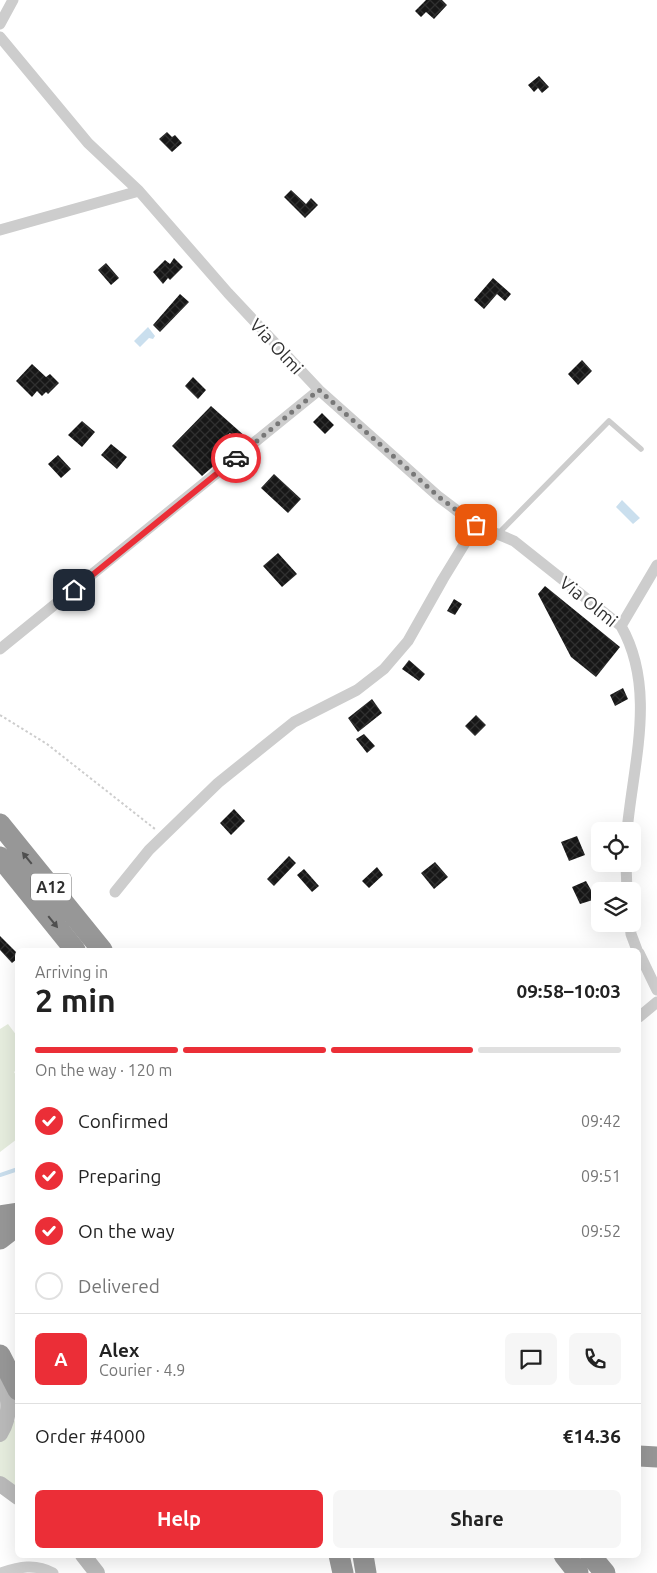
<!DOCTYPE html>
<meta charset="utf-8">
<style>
:root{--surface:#fff;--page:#f6f6f6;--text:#222;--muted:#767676;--line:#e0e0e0;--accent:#eb2e37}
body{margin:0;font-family:Ubuntu,sans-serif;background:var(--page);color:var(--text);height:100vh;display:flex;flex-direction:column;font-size:19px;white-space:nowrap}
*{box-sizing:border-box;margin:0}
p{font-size:16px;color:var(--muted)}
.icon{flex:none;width:28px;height:28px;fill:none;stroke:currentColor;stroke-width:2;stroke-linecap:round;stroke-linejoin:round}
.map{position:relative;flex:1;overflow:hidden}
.sheet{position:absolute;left:15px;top:948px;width:626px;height:610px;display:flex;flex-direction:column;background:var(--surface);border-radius:8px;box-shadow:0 5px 20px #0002}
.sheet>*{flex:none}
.fabs{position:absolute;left:591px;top:822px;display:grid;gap:10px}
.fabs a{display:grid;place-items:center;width:50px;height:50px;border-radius:8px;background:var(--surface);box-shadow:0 5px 20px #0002;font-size:25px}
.pin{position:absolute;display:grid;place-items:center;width:42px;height:42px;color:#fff;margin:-21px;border-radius:10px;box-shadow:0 2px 8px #0006}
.courier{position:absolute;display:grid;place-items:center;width:50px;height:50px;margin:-25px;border:4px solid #eb2e37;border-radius:50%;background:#fff;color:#222;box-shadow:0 1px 6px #0007}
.head em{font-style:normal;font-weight:700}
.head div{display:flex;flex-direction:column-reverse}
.head{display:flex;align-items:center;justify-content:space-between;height:85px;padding:0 20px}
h1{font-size:32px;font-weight:700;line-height:38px}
.bar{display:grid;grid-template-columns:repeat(4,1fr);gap:8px 5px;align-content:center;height:60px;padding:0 20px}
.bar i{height:6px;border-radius:4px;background:var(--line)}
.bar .current{background:var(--accent)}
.bar p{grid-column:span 4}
.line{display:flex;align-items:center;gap:12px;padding:0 20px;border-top:1px solid var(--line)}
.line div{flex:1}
.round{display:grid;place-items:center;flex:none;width:52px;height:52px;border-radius:8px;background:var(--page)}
ol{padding:0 20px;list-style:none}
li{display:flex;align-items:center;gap:15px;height:55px}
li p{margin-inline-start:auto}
li .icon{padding:5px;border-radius:50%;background:var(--accent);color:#fff;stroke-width:4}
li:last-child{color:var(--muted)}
li i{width:28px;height:28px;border:2px solid var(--line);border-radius:50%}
.button{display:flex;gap:10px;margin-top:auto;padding:10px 20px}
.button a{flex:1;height:58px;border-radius:8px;background:var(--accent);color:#fff;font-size:20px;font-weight:700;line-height:58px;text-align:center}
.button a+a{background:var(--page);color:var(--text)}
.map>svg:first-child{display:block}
</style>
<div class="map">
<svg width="657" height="1573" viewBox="0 0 657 1573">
<defs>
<pattern id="building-cross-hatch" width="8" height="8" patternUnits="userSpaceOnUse" patternTransform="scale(1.25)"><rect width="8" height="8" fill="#171717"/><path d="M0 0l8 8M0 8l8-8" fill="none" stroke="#303030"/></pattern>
</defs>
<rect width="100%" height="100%" fill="#fff"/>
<!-- green -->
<path fill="#e6edde" d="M 8,1024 L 17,1036 L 17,1069 L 14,1072 L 17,1077 L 17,1139 L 0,1152 L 0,1029 Z
M 15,1420 L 18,1427 L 17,1488 L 0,1476 L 0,1441 Z"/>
<!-- water -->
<path fill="#cadfee" d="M 148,327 L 155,336 L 153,339 L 149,338 L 140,347 L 134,341 Z
M 622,500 L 640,518 L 633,524 L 616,507 Z"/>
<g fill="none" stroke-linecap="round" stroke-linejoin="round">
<!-- stream -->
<path stroke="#cadfee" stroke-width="4" d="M 0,1175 L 18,1169"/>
</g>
<!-- building -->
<path fill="url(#building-cross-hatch)" d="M 426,0 L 442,0 L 447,5 L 434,19 L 426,12 L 421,17 L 415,11 Z
M 539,76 L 549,87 L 542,93 L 538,88 L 534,92 L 528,85 Z
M 167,132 L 172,137 L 175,135 L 182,143 L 172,152 L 159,139 Z
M 291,190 L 306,204 L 311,198 L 318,205 L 305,218 L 284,197 Z
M 174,258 L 183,267 L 170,280 L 168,278 L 163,284 L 153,272 L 165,260 L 170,264 Z
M 106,263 L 119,278 L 111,285 L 98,270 Z
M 493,278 L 511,294 L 505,301 L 497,294 L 484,309 L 474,300 Z
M 180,294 L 189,302 L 160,332 L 153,325 Z
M 582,360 L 592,371 L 578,385 L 568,374 Z
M 32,364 L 46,377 L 50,374 L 59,383 L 48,394 L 46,392 L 42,396 L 37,391 L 32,397 L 16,381 Z
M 193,377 L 206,390 L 198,399 L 185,386 Z
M 211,406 L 247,438 L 240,444 L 230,433 L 215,446 L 225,456 L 202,476 L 172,446 Z
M 322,413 L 334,425 L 325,434 L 313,422 Z
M 82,421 L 95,432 L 82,447 L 68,435 Z
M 111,444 L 127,457 L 117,469 L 101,455 Z
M 58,455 L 71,469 L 61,478 L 48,464 Z
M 274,474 L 301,499 L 288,513 L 261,488 Z
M 278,553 L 297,574 L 282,587 L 263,566 Z
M 545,586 L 620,647 L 596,677 L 571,657 L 538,594 Z
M 454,599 L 462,604 L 455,615 L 447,611 Z
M 409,660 L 425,674 L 419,681 L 402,669 Z
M 623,688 L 628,699 L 615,706 L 610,695 Z
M 372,699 L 382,713 L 358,732 L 348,718 Z
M 476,715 L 486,725 L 475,736 L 465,726 Z
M 364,734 L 375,746 L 367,753 L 356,739 Z
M 234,809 L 245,821 L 231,835 L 220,823 Z
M 577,836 L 585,855 L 569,861 L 561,842 Z
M 289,856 L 296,863 L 274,886 L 267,879 Z
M 435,862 L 448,877 L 434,889 L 421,873 Z
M 377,867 L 383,875 L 369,888 L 362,881 Z
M 304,869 L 319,886 L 312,892 L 297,875 Z
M 586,881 L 596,899 L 580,904 L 572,887 Z
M 0,936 L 18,954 L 18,958 L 12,963 L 0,950 Z"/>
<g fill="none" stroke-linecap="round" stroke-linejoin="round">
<!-- path -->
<path stroke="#cdcdcd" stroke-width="2" stroke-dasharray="2.5 2.5" stroke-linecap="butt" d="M 0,715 L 47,744 L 155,829"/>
<!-- service -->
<path stroke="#cdcdcd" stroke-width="5.5" d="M 498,534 L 609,421 L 641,449"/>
<!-- minor -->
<path stroke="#cdcdcd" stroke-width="11" d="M 0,24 L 13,0
M 0,37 L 88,143 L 139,191 L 228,293 L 319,390 L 439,497 L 476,525 L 514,541 L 621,626 C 657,689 633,764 627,831
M 0,230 L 139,191
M 621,626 L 657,565
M 0,649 L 319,390
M 626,864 L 627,891
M 115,892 L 149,850 L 218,783 L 294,722 L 357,690 L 384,669 L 408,641 L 443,579 L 476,525
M 630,924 L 631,934 L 637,950
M 639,953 L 657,990
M 639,1017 L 657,1002
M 1,1573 C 19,1567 35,1563 53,1573"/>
<!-- secondary -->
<path stroke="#bababa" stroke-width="16" d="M 0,1375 C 10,1395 12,1414 0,1434
M 0,1484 L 18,1497
M 83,1555 L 97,1573"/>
<!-- motorway -->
<path stroke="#979797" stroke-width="21" d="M 0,824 L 102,950
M 0,857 L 75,950
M 0,1216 L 18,1213
M 0,1239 L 18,1225
M 0,1355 L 18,1390
M 639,1456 L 657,1457
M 339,1555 L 343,1573
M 363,1555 L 366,1573
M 564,1555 L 578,1573
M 590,1555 L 605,1573"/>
</g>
<!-- one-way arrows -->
<defs><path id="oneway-solid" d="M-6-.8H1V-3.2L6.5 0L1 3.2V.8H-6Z" transform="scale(1.25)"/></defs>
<g fill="#4f4f4f">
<use href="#oneway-solid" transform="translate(27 858) rotate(-129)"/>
<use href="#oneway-solid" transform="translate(53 922) rotate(51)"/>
</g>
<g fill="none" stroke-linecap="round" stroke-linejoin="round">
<!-- done -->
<path stroke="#787878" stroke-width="5" stroke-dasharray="0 9" d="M 236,458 L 319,390 L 439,497 L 476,525"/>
<!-- route -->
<path stroke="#eb2e37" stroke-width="6" d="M 74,590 L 236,458"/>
</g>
<g text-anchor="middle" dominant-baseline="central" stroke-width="5" stroke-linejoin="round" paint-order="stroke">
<!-- shield labels -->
<rect fill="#fff" stroke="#6e6e6e" stroke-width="1" x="31" y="873.5" width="40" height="27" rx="4"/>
<g font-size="16" font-weight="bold" fill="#303030">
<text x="51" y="887">A12</text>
</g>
<!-- street labels -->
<g font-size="18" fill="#303030" stroke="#fff">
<text transform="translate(277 346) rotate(47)">Via Olmi</text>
<text transform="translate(589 601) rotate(39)">Via Olmi</text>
</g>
</g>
</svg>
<div class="fabs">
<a><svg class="icon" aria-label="locate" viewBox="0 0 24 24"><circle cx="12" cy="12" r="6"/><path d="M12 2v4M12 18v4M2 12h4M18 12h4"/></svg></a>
<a><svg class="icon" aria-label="layers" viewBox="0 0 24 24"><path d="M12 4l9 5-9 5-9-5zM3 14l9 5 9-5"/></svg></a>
</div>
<div class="pin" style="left:476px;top:525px;background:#ea580c"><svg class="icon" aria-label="bag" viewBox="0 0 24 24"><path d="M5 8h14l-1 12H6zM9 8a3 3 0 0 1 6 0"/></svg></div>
<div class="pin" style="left:74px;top:590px;background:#1f2937"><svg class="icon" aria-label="home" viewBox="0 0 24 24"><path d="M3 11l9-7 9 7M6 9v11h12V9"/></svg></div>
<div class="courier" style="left:236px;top:458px"><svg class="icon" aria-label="car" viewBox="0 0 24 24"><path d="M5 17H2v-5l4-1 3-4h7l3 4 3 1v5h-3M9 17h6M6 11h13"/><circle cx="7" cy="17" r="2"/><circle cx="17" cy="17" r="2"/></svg></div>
<section class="sheet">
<div class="head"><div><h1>2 min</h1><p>Arriving in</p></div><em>09:58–10:03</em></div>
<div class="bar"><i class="current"></i><i class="current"></i><i class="current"></i><i></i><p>On the way · 120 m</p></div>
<ol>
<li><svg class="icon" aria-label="check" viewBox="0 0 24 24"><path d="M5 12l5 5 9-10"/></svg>Confirmed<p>09:42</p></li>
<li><svg class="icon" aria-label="check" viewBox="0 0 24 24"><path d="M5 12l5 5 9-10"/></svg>Preparing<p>09:51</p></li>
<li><svg class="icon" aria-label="check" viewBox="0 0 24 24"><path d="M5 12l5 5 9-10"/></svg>On the way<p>09:52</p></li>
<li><i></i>Delivered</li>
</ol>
<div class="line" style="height:90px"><b class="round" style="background:var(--accent);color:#fff">A</b><div><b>Alex</b><p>Courier · 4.9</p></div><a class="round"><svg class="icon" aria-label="chat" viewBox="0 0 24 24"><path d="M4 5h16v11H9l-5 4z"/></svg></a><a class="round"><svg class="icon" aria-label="phone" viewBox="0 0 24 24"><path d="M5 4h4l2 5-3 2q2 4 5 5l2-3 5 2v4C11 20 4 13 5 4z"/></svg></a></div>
<div class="line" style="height:65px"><div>Order #4000</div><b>€14.36</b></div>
<div class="button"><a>Help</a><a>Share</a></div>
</section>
</div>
